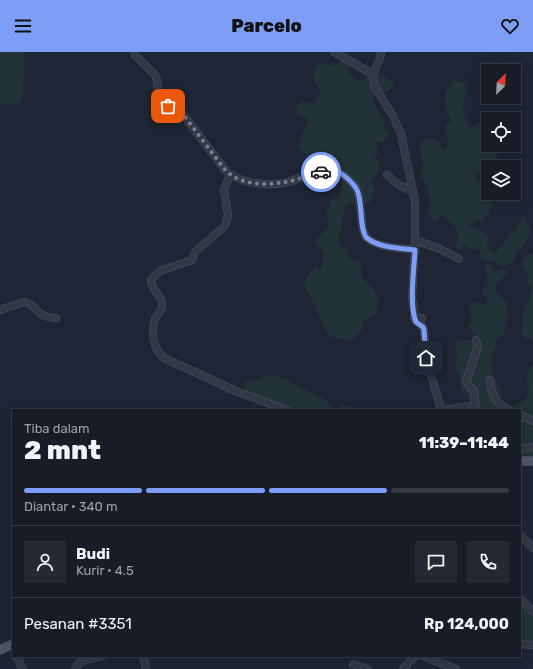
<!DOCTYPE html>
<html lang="id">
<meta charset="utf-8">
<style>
:root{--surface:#171c27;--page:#242933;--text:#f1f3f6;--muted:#9ea1a7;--line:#363a44;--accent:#7d9df7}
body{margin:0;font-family:Rubik,sans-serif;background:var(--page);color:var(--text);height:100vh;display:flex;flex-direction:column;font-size:15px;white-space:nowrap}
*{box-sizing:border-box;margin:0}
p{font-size:13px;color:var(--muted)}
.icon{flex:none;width:22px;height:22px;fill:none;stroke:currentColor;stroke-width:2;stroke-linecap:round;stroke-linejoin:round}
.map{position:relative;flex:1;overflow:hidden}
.panel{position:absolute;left:12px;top:357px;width:509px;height:248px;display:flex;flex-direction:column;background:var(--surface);border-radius:0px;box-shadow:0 4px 16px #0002,0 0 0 1px var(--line)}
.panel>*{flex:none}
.needle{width:26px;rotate:24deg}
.controls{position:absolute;left:481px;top:12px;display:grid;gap:8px}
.controls a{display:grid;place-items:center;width:40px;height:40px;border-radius:0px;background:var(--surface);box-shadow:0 4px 16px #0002,0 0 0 1px var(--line);font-size:20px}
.pin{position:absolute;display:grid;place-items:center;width:34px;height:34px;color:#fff;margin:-17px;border-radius:8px;box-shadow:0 2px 6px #0006}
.courier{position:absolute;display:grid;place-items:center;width:40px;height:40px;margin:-20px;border:3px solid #7d9df7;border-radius:50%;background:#fff;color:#222;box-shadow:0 1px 5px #0007}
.head em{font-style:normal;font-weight:800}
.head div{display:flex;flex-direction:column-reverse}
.head{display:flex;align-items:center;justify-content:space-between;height:68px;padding:0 12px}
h1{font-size:26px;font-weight:800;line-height:30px}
.bar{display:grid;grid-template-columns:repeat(4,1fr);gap:6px 4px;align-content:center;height:48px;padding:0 12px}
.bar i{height:5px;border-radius:3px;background:var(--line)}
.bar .on{background:var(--accent)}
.bar p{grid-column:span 4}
.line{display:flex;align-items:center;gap:10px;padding:0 12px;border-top:1px solid var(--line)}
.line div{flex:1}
.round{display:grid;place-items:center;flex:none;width:42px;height:42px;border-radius:0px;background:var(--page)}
header{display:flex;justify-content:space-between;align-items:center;height:52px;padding:0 12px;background:var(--accent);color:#111;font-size:18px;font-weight:800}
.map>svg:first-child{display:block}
</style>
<header><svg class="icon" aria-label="menu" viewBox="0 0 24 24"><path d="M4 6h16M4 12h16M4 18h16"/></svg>Parcelo<svg class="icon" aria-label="heart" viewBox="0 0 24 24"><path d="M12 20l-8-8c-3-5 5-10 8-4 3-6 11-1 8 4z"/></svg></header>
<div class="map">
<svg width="533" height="617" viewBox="0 0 533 617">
<rect width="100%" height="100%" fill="#1f2534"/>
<!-- green -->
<path fill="#223337" d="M 0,0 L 25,0 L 22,51 L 0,52 Z
M 344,5 L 352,9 C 344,27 350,23 363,30 L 368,22 C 379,21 388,23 394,32 C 391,41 383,40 375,41 C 370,51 378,60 385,67 L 384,76 L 389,83 L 385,89 L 377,90 L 378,104 L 374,103 L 373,104 L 375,107 L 380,112 L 375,125 L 370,129 L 376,138 C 372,142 372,147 369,151 L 358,149 C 353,153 348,152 344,156 L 343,164 L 341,171 L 342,172 L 337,191 L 341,195 L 348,198 L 348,206 L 360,209 L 361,213 L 361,224 C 370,234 382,243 377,257 C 376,259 375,264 373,265 C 371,267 367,266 364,267 L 362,278 L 351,289 C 346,287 334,287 330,284 C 322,276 317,257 312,247 C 310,242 305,240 305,233 C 305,226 310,218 316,215 L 319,218 L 321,217 C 326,206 325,197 314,192 L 319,184 L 327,177 L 329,170 L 326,162 L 332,147 L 339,146 L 342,134 L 341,127 L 333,120 L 323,104 L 307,104 L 298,96 L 301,84 L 309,67 L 298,64 L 296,59 L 299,50 L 302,48 L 310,51 L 313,50 L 320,43 L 320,38 L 313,26 L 315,15 L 320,11 L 335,14 L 339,12 Z
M 455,28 L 463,31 L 467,37 C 463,51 459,64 472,75 L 474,75 L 482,68 L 485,75 L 488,75 L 488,93 L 496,93 L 494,96 L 498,104 L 491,110 L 483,110 L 482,117 L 475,125 L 479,128 L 488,130 L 488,141 C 494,141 499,142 502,147 L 500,149 L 493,146 L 490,148 L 493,154 L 490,157 L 488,163 L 481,170 L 477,168 L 473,172 L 468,171 L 467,175 L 475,176 L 488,184 L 489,189 L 487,194 L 493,201 L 497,200 L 499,195 L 503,193 L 505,187 L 508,186 L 511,181 L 516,179 L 522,164 L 525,165 L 531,177 L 526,189 L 522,196 L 517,200 L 514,209 L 504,214 C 497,209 491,208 484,209 L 481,206 L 480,198 L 478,197 L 474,199 L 469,195 L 462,193 L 460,198 L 456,197 L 455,193 C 463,181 452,167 440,163 L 438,170 L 435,171 L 433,169 L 427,161 L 430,153 L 431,147 L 428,141 L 427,133 L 421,125 L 423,114 L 420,101 L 420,89 C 424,86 435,85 439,90 C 441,92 442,96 443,98 L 447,97 L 448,91 L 445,74 L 448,71 L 453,71 C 444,55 439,43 455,28 Z
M 529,202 L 533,202 L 533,291 L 531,286 L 527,287 L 521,281 C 523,275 524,260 524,254 L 529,249 L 532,236 L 527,229 L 528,222 C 522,217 519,213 523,206 L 527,206 L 527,203 Z
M 486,211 L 490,212 L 495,219 L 504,217 L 508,220 L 505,224 L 496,232 L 496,240 L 508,252 C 507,256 507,258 508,262 C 508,266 506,268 506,272 C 504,283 505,281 496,289 C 497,296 491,300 491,307 C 491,316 495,314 491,326 L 496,328 L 502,341 L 499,353 L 501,358 L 473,358 L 474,355 L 460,338 L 461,330 L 459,328 L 460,323 L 455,316 L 457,310 L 456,289 C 463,286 471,291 477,287 L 476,283 L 468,275 L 472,268 C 469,262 469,253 474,249 L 485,253 L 486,252 L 488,247 L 485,246 L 482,238 L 487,234 L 489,229 L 486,225 C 487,220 484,217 486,211 Z
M 533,314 L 533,409 L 526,404 L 520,407 L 520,367 L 524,366 L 525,360 L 528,359 L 520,360 L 520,358 L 516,358 L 515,355 L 517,351 L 525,349 L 526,344 C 533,336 523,326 530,315 Z
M 263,324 L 274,324 L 288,327 L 293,331 L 326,348 L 331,355 L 335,357 L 343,353 L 360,358 L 280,358 L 246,342 L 244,332 L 246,327 L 257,329 Z
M 520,550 L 533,564 L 533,595 L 520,594 Z"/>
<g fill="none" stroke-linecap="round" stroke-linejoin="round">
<!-- minor casing -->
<g stroke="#4d5261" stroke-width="8">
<path id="minor" d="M 334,0 L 373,22
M 381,0 C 380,14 369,18 375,35 L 393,64 L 401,82 L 415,149 L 415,188 L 412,246 L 415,268 L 423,275 L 424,278 L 426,306 L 441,357 C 452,361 466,349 476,358
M 135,3 L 155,23 L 157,28 L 158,40 L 162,50 L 168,54 L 182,61 L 226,119 C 241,132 270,135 288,130 C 304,125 320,117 336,118 C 344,123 353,130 357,138 C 363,150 359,179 367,186 C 379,196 400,196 415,198
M 230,123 L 224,138 L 228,163 L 227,168 L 225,174 L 195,200 L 192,208 L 160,219 L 151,228 C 150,237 162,243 162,253 C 163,258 157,263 155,267 C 151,280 153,297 164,306 L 238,340 L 287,358
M 387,123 L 399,133 L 413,139
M 415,188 L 440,197 L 459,207
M 0,258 L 24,250 C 38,253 36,266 56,266
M 414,265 L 422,266
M 476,288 L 478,294 L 466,330 L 474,339 L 476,357
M 490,328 C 492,345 494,350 510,358
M 520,363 L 533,369
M 520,397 L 533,395
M 520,483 L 533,496
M 520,546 L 533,560
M 520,592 L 533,593
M 16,604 L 23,617
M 143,604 L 146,617
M 423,604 L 456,617
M 353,612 L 367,617
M 75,617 L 80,610 L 102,604
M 403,617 L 415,604"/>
</g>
<!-- major casing -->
<g stroke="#3b414f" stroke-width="10">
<path id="major" d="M 520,409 L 533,409
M 0,598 L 13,592"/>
</g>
<!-- minor -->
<use href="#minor" stroke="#323845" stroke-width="7"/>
<!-- major -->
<use href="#major" stroke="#505666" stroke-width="9"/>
</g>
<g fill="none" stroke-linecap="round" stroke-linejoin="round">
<!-- done -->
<path stroke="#7a8191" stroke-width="4" stroke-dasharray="0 7.2" d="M 168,54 L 182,61 L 226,119 C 241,133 266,134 285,130 C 297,128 309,123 321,120"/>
<!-- route -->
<path stroke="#7d9df7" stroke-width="5" d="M 321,120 L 336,118 C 344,123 353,130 357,138 C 363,150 359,179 367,186 C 379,196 400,196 415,198 C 414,218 409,253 416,270 L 423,275 L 424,278 L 426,306"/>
</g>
</svg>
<div class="controls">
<a><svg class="needle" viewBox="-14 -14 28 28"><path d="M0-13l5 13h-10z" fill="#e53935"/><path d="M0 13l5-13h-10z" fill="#9ea1a7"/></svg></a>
<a><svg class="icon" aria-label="locate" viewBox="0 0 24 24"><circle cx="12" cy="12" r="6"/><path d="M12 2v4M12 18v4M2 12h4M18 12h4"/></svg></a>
<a><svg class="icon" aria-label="layers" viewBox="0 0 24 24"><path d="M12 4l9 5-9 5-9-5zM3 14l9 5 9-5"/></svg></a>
</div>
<div class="pin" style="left:168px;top:54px;background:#ea580c"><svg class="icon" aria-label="bag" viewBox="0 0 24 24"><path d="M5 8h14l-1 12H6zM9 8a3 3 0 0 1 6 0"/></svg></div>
<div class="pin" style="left:426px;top:306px;background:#1f2937"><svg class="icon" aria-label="home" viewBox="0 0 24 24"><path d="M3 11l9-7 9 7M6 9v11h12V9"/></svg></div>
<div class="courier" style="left:321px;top:120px"><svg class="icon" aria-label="car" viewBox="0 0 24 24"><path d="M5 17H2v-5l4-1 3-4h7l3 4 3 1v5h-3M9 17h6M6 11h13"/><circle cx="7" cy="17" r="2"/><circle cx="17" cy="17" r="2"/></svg></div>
<section class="panel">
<div class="head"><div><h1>2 mnt</h1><p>Tiba dalam</p></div><em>11:39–11:44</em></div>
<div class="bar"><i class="on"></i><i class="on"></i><i class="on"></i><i></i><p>Diantar · 340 m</p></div>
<div class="line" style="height:72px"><a class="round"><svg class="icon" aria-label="person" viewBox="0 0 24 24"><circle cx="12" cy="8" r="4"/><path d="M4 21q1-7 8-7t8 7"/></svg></a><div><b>Budi</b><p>Kurir · 4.5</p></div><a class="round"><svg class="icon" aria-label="chat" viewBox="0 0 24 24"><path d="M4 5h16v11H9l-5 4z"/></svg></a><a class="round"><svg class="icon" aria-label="phone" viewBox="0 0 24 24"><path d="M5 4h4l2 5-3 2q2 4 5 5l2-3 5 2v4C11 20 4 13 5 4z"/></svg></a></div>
<div class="line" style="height:52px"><div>Pesanan #3351</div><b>Rp 124,000</b></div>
</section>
</div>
